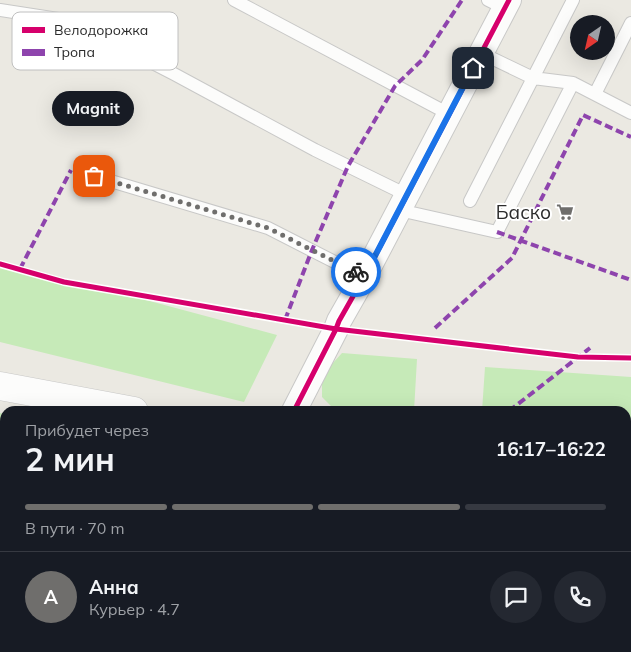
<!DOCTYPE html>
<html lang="ru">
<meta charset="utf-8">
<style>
:root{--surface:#171b24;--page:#242831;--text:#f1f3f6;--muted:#9ea1a6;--line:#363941;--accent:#6f6e6c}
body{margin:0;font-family:Mulish,sans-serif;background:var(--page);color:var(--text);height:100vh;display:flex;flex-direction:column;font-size:19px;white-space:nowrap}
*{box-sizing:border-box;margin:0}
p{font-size:16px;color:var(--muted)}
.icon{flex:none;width:28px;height:28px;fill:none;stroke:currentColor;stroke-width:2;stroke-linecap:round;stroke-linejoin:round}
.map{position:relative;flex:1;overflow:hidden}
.drawer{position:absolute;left:0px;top:406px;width:631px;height:246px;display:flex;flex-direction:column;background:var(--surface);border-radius:15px 15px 0 0;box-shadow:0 5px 20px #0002}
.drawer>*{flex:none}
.needle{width:32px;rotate:214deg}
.controls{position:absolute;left:570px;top:15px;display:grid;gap:10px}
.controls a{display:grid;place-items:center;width:45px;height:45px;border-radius:50%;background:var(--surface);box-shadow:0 5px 20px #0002;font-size:25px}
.pin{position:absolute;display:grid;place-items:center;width:42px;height:42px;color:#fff;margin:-21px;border-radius:10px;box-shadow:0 2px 8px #0006}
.courier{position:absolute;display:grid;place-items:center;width:50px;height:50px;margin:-25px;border:4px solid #1a73e8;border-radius:50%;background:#fff;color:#222;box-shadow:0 1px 6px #0007}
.bubble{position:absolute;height:35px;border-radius:18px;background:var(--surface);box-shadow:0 5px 20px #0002;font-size:16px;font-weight:700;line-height:35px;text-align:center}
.headline em{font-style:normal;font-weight:700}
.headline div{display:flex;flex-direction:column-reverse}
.headline{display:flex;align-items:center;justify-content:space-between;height:85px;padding:0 25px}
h1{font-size:32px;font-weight:700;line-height:38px}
.bar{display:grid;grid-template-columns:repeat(4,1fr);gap:8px 5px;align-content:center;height:60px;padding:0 25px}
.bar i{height:6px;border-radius:4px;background:var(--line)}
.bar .selected{background:var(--accent)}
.bar p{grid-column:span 4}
.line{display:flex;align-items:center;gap:12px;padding:0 25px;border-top:1px solid var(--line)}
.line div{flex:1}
.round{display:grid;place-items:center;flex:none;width:52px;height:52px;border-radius:26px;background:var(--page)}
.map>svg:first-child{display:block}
</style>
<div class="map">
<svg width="631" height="652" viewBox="0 0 631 652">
<rect width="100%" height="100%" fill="#ebe9e2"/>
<!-- green -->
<path fill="#c6eab8" d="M 0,261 L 277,335 L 244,402 L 0,342 Z
M 342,353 L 417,359 L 414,411 L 345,411 L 335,410 L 322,397 L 322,379 L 332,364 Z
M 485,367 L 631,377 L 631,441 L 626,441 L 626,411 L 482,411 Z
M 0,413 L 5,414 L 5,609 L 0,607 Z
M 626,501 L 631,501 L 631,652 L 155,652 L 139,648 L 626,648 Z"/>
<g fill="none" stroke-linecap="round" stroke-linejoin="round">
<!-- lane casing -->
<g stroke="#c8c8c7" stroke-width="14">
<path id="lane" d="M 234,0 L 449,114
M 488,0 L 504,8
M 0,10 L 71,21 L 174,74 L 315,150 L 407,195
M 481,53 L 533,78 L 573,83
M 595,94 L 631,23
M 94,176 L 268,228 L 364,277
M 470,201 L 573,0
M 399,210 L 497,232 L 573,83 L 631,113
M 404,648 L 414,652"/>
</g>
<!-- street casing -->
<g stroke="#c8c8c7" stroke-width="26">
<path id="street" d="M 294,411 L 336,329 L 339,321 L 364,277 L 509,0"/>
</g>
<!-- secondary casing -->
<g stroke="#c8c8c7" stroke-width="29">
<path id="secondary" d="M 0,386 L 134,411
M 626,467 L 631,468"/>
</g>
<!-- lane -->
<use href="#lane" stroke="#fcfcfb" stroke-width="12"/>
<!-- street -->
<use href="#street" stroke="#fcfcfb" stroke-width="24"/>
<!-- secondary -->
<use href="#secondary" stroke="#fcfcfb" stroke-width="28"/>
<!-- quiet -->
<path stroke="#8e44ad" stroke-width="4" stroke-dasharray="8 4" stroke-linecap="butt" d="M 497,232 L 631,280
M 20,269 L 71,170
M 285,320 L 312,250 L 348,166 L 395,86 L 422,60 L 462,0
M 435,328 L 512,258 L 583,115 L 631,137
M 509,411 L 590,348
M 0,444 L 5,447
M 0,498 L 5,499
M 626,619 L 631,619
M 324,652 L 325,648"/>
<!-- cycleway casing -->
<g stroke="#fff" stroke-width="8">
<path id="cycleway" d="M 0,264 L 64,282 L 336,329 L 578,357 L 631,358
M 294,411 L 336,329 L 339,321 L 364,277 L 509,0"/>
</g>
<!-- cycleway -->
<use href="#cycleway" stroke="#d6006c" stroke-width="5"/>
</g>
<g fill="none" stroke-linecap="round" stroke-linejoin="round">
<!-- done -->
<path stroke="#6f6e6c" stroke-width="5" stroke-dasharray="0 9" d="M 94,176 L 268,228 L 356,272"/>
<!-- route -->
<path stroke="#1a73e8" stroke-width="6" d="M 356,272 L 364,277 L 473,68"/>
</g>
<!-- icons -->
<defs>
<g id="supermarket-bare" transform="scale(1.35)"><path d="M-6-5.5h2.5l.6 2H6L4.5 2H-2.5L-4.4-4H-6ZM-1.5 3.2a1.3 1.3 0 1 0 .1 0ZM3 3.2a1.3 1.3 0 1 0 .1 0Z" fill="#6f6e6c" stroke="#fff" stroke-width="2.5" paint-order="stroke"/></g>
</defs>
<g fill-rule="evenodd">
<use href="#supermarket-bare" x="565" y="212"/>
</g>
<g text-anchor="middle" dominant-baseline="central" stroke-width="4" stroke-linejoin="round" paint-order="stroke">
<!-- poi labels -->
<g font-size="19" fill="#2c2c2c" stroke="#fff" text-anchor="end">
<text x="551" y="212">Баско</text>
</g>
</g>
<!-- legend -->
<rect x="12" y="12" width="166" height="58" rx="8" fill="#fff" stroke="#c0c0c0" stroke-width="1"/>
<rect x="22" y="27" width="23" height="6" fill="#d6006c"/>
<rect x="22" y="49" width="23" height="7" fill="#8e44ad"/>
<g font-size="14" fill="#2c2c2c">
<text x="54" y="35">Велодорожка</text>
<text x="54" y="57">Тропа</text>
</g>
</svg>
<div class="controls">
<a><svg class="needle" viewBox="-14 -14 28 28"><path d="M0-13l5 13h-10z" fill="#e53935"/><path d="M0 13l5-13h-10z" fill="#9ea1a6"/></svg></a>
</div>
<div class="pin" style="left:94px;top:176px;background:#ea580c"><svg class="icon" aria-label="bag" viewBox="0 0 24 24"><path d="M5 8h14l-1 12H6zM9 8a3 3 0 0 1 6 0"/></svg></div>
<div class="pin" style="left:473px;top:68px;background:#1f2937"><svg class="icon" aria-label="home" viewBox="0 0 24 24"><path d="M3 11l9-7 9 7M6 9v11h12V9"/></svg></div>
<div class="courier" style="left:356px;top:272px"><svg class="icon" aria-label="bike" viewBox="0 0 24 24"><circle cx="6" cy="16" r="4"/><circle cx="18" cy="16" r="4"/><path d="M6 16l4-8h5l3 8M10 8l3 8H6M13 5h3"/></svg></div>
<div class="bubble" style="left:52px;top:91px;width:82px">Magnit</div>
<section class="drawer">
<div class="headline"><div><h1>2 мин</h1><p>Прибудет через</p></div><em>16:17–16:22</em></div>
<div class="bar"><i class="selected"></i><i class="selected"></i><i class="selected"></i><i></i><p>В пути · 70 m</p></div>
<div class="line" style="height:90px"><b class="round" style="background:var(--accent);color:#fff">А</b><div><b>Анна</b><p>Курьер · 4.7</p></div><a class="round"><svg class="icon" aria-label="chat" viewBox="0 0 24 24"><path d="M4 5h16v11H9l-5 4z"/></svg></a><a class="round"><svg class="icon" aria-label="phone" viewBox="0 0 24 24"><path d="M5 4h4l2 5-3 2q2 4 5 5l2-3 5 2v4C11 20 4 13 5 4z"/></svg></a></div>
</section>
</div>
